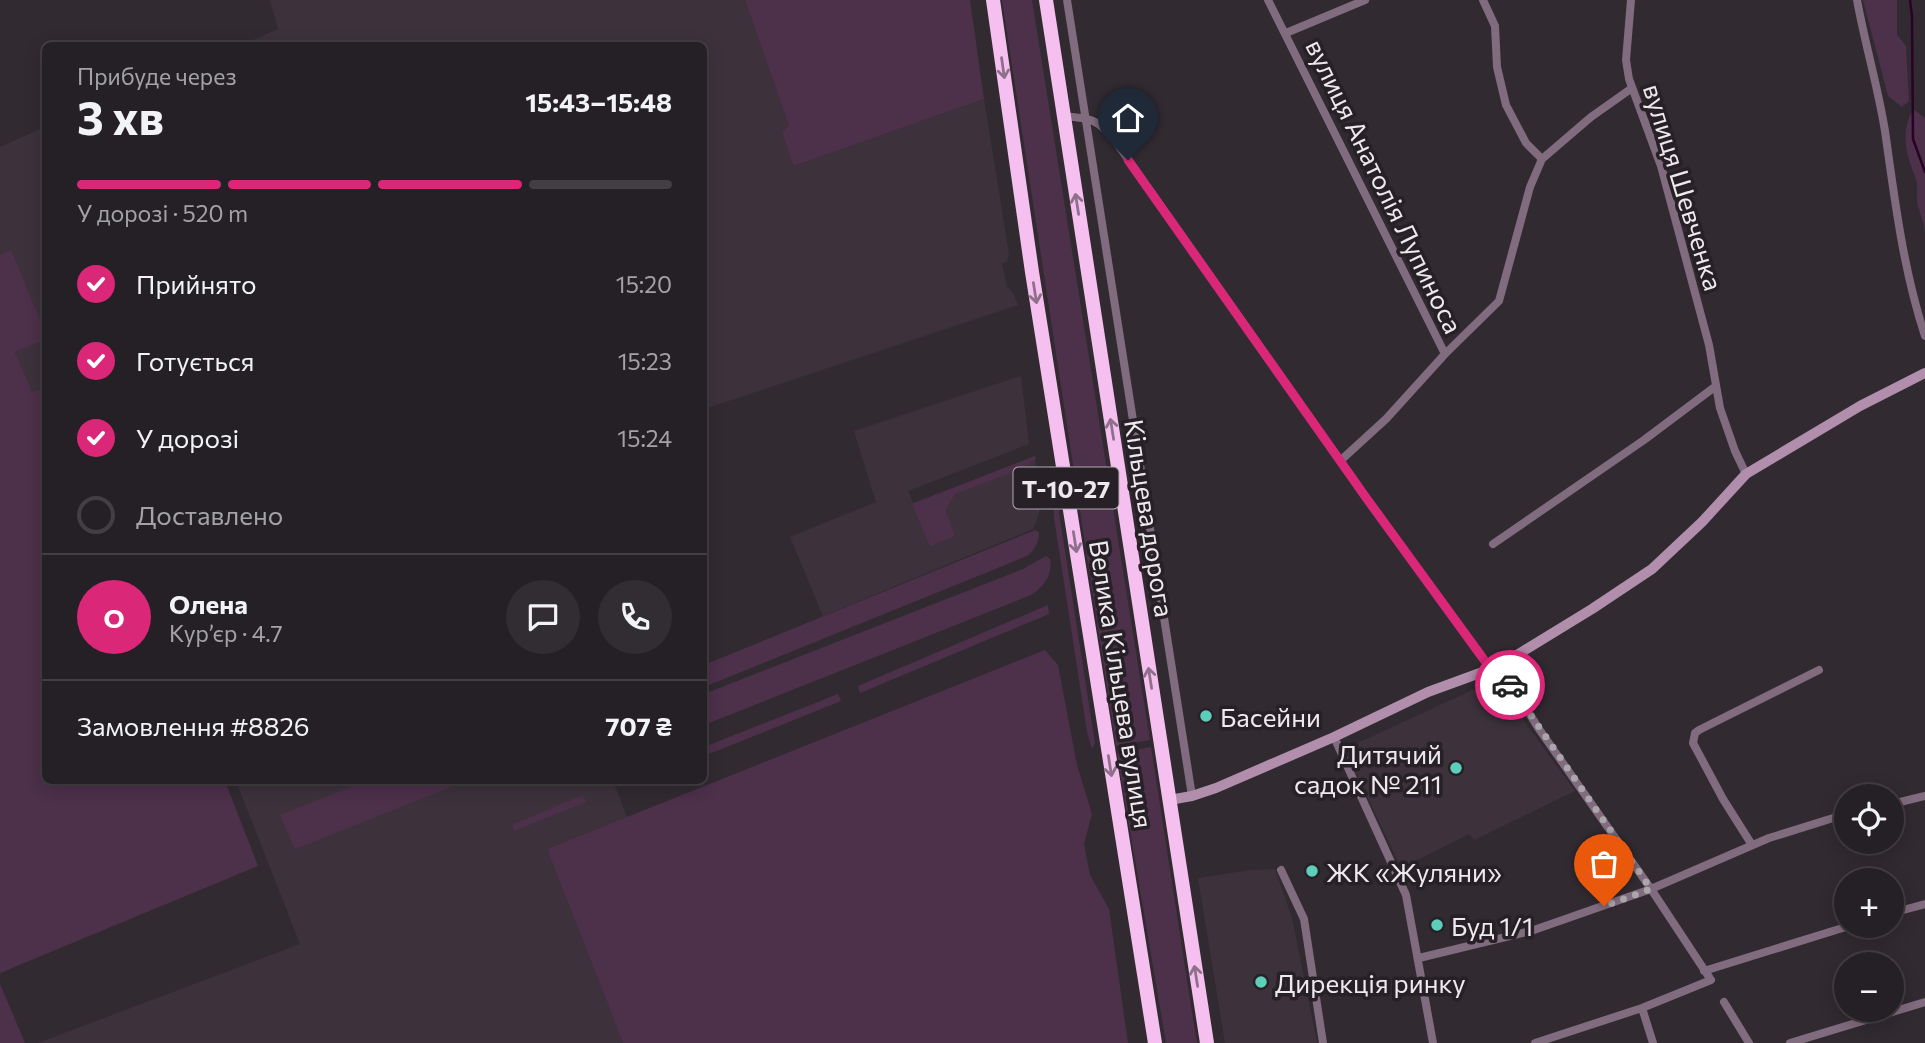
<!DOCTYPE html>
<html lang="uk">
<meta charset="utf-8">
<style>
:root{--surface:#252025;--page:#312d32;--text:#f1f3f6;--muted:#a3a3a7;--line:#423e42;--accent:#db2777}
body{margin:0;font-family:Commissioner,sans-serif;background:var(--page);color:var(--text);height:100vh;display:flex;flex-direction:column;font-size:26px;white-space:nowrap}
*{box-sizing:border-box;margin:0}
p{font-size:23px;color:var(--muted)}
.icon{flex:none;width:38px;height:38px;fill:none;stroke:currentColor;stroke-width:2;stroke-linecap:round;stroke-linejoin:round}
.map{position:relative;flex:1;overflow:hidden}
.drawer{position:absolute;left:42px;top:42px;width:665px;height:742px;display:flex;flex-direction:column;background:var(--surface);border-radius:10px;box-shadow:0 4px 18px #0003,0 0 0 2px var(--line)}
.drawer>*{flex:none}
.fabs{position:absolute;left:1834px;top:784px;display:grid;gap:14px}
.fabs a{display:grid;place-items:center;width:70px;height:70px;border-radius:50%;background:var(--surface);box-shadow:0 4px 18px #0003,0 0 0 2px var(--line);font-size:35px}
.pin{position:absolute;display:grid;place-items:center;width:60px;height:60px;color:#fff;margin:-72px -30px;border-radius:50% 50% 50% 0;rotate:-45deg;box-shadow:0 0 7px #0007}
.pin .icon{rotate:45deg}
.courier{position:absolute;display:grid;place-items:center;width:70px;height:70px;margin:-35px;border:5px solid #db2777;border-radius:50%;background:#fff;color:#222;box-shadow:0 2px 9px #0007}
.head em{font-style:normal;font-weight:700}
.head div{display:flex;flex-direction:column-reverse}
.head{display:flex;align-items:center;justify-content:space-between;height:119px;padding:0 35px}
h1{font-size:46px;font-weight:700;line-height:52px}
.bar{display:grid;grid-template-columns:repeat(4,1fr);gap:10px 7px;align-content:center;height:84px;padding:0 35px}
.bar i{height:9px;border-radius:5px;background:var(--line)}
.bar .active{background:var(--accent)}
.bar p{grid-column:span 4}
.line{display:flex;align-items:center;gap:18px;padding:0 35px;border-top:2px solid var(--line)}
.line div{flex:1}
.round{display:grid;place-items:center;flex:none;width:74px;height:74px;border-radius:37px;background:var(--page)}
ol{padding:0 35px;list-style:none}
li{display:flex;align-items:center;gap:21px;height:77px}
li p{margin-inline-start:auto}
li .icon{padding:7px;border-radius:50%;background:var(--accent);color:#fff;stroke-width:4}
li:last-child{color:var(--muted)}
li i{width:38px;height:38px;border:4px solid var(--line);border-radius:50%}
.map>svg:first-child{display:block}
</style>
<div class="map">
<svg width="1925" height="1043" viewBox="0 0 1925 1043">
<rect width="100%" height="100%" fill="#312b31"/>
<!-- built -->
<path fill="#3d323c" d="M 270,0 L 745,0 L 789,126 L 794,166 L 984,99 L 1009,254 L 1007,261 L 1002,264 L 1007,287 L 1013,293 L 1018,305 L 704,409 L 704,46 L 240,46 L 278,29 Z
M 45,127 L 45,331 L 11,251 L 0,255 L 0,147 Z
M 45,340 L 45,388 L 32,393 L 15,352 Z
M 1021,376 L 1029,444 L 908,491 L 913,503 L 1035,456 L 1039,513 L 1033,529 L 823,616 L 790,537 L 876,502 L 854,431 Z
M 1494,680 L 1575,791 L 1474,840 L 1469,834 L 1401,868 L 1345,749 Z
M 236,781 L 613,781 L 627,817 L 547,849 L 623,1043 L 38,1043 L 300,944 Z
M 1275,869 L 1292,918 L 1317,1043 L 1225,1043 L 1198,878 L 1251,870 Z"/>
<!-- green -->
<path fill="#4d304a" d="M 745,0 L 970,0 L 984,99 L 794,166 L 782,132 L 789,126 Z
M 1002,0 L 1032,0 L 1150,740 L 1116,746 Z
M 1863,0 L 1897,0 L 1897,35 L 1906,46 L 1909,101 L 1902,107 L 1888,96 Z
M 1913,109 L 1925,118 L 1925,234 C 1925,223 1919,213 1917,202 C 1917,194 1918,186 1916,179 C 1906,154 1900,134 1913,109 Z
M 11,250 L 45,331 L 45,340 L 15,352 L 32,392 L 45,388 L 46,780 L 225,781 L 258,866 L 0,973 L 0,255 Z
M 1035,456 L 1036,459 L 1021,469 L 955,494 L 945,510 L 955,536 L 930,546 L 912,504 Z
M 1037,472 L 1039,513 C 1026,502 1023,484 1037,472 Z
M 1053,474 L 1095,743 L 1092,749 L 1087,732 L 1054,518 Z
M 1035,530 L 1039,532 C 1039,542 1035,550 1027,556 L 704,687 L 704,665 Z
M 1046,556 L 1050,559 C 1053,574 1044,587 1031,595 L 704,725 L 704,694 L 1023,569 Z
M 1048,605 L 1049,614 L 860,693 L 858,686 Z
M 1045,650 L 1058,665 L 1077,765 L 1092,814 L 1084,844 L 1090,875 L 1109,909 L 1128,1043 L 623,1043 L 547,849 Z
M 838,694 L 841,701 L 704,756 L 704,747 Z
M 1151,747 L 1193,1019 L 1197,1043 L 1166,1043 L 1117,753 Z
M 368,780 L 466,781 L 295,849 L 280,815 Z
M 583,795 L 586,802 L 514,831 L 512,825 Z
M 0,984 L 25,1043 L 0,1043 Z"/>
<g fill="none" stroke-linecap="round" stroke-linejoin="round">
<!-- stream -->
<path stroke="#2a0228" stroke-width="2.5" d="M 1910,0 L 1912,16 L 1913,139 L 1925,172"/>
<!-- street -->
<path stroke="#816b7e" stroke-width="8" d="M 1067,0 L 1192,796
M 1268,0 L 1445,354
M 1483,0 L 1495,26 L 1497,67 L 1506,105 L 1526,143 L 1542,159
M 1631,0 L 1626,60 L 1629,79 L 1661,166 L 1709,345 L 1720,408 L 1735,451 L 1746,474
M 1857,0 C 1865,44 1878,87 1885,131 C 1895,201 1903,269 1925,336
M 1286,33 L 1365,0
M 1063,116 C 1089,118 1096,118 1113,138 L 1367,499 L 1490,668
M 1340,461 L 1386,419 L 1445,354 L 1499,301 L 1530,187 L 1542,159 L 1591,117 L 1632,88
M 1493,544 L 1644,440 L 1716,386
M 1499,666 L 1539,729 L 1651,889 L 1711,980 L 1642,1008 L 1535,1043
M 1334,737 L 1406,895 L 1433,1043
M 1892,804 L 1925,796
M 1752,845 L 1723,799 L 1693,743 L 1695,733 L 1699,730 L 1819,670
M 1281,870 L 1304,919 L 1323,1043
M 1892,913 L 1925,904
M 1419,958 L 1531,931 L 1651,889 L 1769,838 L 1846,814
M 1704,971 L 1849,926
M 1724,1002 L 1749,1043
M 1642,1008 L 1653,1043
M 1790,1043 L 1925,1002"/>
<!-- secondary -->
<path stroke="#b08eac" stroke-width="10" d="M 1169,800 L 1192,796 L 1216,788 L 1334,737 L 1428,692 L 1499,666 L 1592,609 L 1652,569 L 1702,522 L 1746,474 L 1860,406 L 1925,373"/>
<!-- highway -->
<path stroke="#f5c0ef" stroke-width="14" d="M 993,0 L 1032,272 L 1155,1043
M 1046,0 L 1207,1043"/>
</g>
<!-- one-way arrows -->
<defs><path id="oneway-shaft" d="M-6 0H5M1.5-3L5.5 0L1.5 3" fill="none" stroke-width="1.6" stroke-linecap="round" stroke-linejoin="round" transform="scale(1.75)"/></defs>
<g stroke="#8e708b">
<use href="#oneway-shaft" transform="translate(1003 68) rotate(82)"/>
<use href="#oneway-shaft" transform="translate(1077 204) rotate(-99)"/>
<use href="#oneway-shaft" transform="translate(1035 293) rotate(81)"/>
<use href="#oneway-shaft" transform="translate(1112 429) rotate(-99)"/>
<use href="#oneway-shaft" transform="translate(1075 542) rotate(81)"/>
<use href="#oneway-shaft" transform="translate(1150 678) rotate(-99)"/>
<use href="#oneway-shaft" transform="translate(1110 766) rotate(81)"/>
<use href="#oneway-shaft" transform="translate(1196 976) rotate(-99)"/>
</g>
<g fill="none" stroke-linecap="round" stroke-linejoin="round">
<!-- done -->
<path stroke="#aba6ab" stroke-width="7" stroke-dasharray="0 12.6" d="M 1510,685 L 1651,889 L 1604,906"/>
<!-- route -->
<path stroke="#db2777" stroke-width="9" d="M 1128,160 L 1367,499 L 1490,668 L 1499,666 L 1510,685"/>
</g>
<!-- markers -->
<g fill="#5cceba" stroke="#272127" stroke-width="2.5">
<circle cx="1206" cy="716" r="7"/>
<circle cx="1456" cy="768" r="7"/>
<circle cx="1312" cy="871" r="7"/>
<circle cx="1437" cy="925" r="7"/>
<circle cx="1261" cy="982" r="7"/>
</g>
<g text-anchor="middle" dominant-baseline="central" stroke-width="7" stroke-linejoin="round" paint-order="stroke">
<!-- shield labels -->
<rect fill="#272127" stroke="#b2adb2" stroke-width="2" x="1013.5" y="467.5" width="105" height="41" rx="5"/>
<g font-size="24" font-weight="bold" fill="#ede9ed">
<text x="1066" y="488">Т-10-27</text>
</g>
<!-- street labels -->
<g font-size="26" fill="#ede9ed" stroke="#272127">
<text transform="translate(1385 186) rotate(64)">вулиця Анатолія Лупиноса</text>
<text transform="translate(1684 187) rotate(73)">вулиця Шевченка</text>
<text transform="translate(1150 518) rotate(81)">Кільцева дорога</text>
<text transform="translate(1122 684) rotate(81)">Велика Кільцева вулиця</text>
</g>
<!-- poi labels -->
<g font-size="26" fill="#ede9ed" stroke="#272127" text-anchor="start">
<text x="1220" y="716">Басейни</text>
<text x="1442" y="753" text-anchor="end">Дитячий<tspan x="1442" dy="30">садок № 211</tspan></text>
<text x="1326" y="871">ЖК «Жуляни»</text>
<text x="1451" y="925">Буд 1/1</text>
<text x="1275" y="982">Дирекція ринку</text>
</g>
</g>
</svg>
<div class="fabs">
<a><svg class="icon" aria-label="locate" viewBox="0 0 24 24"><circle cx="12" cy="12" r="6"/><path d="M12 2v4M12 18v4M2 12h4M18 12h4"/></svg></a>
<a>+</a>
<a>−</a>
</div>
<div class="pin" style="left:1604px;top:906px;background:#ea580c"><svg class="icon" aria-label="bag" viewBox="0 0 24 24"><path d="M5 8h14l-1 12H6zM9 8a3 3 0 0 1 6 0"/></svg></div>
<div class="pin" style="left:1128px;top:160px;background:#1f2937"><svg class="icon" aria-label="home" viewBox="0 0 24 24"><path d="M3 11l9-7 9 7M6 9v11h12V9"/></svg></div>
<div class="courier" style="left:1510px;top:685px"><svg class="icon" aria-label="car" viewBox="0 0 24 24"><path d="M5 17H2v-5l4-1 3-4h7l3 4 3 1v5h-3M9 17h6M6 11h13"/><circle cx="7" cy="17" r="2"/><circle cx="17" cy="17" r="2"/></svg></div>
<section class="drawer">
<div class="head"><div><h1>3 хв</h1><p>Прибуде через</p></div><em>15:43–15:48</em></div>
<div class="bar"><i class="active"></i><i class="active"></i><i class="active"></i><i></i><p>У дорозі · 520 m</p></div>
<ol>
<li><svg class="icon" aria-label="check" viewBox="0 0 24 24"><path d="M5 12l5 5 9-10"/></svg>Прийнято<p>15:20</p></li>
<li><svg class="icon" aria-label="check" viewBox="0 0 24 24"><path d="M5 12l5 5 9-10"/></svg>Готується<p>15:23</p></li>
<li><svg class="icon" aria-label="check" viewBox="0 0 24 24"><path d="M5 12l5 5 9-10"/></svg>У дорозі<p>15:24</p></li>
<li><i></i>Доставлено</li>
</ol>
<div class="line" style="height:126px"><b class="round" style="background:var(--accent);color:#fff">О</b><div><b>Олена</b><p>Кур’єр · 4.7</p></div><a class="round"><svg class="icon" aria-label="chat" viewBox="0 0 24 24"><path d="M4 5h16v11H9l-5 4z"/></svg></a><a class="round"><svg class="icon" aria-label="phone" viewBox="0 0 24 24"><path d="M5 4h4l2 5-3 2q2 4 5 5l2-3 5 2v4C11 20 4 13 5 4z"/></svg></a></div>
<div class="line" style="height:91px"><div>Замовлення #8826</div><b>707 ₴</b></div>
</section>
</div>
